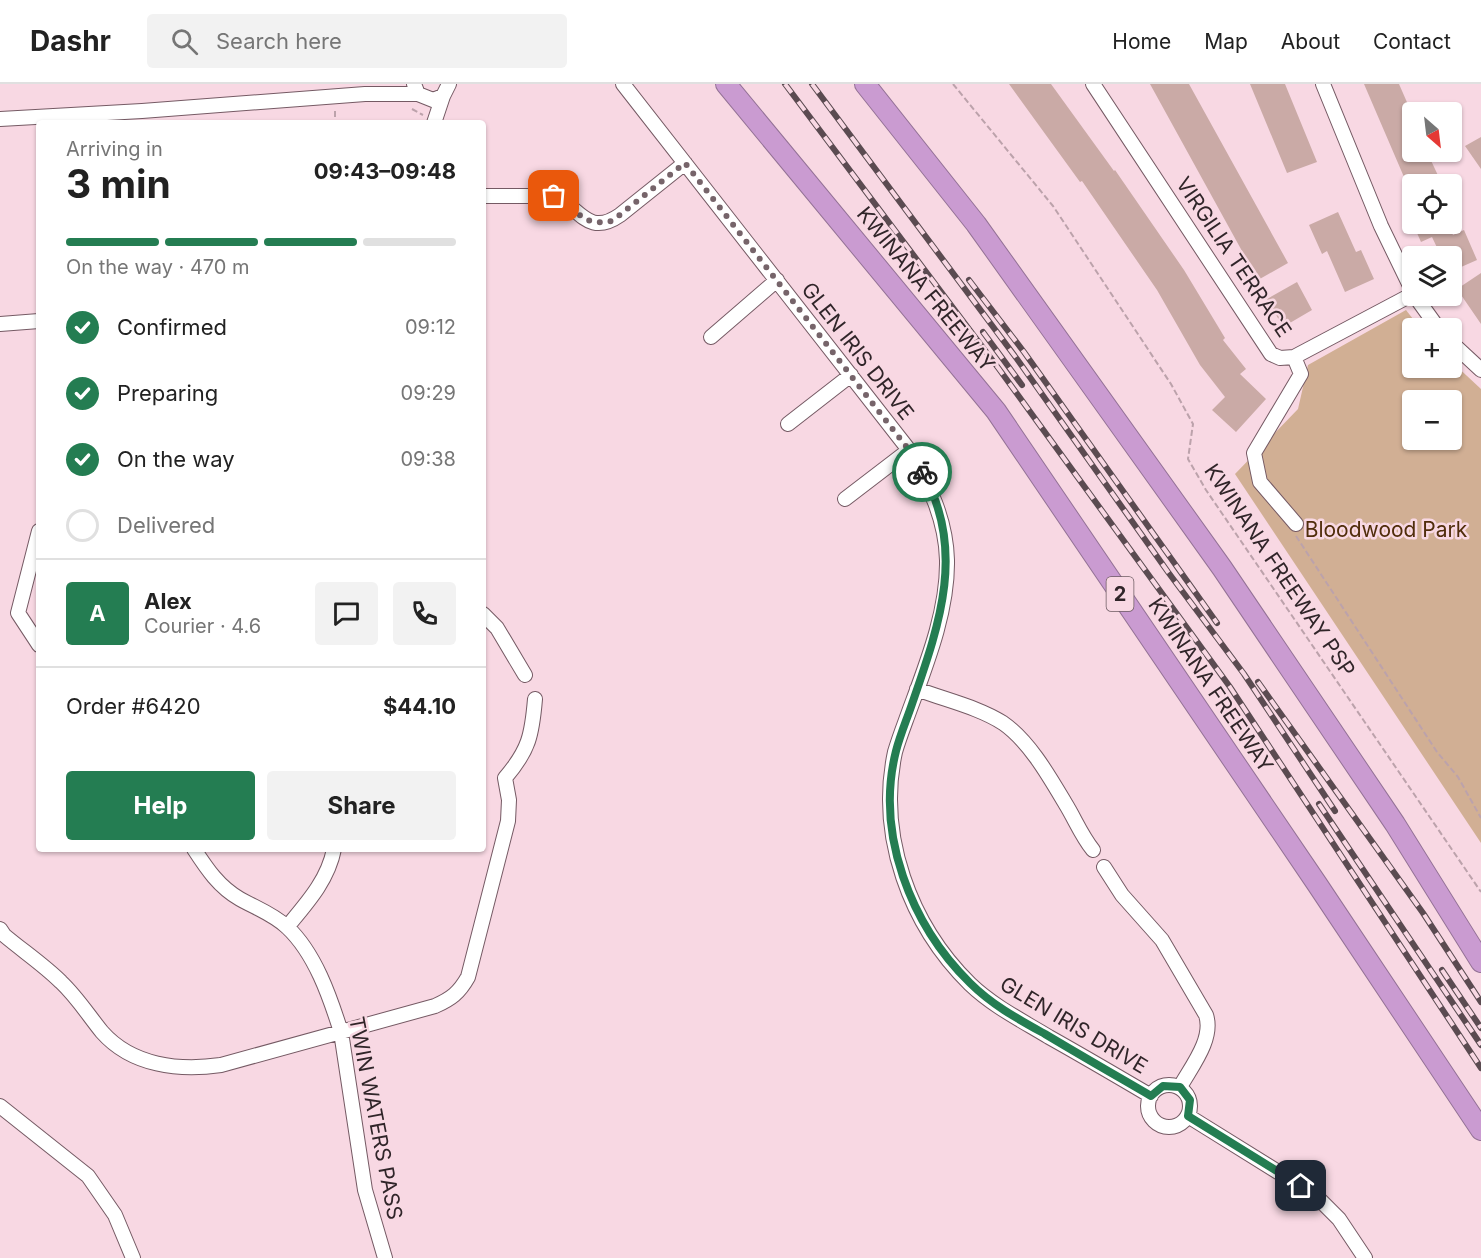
<!DOCTYPE html>
<meta charset="utf-8">
<style>
:root{--surface:#fff;--page:#f2f2f2;--text:#222;--muted:#767676;--line:#e0e0e0;--accent:#247d52}
body{margin:0;font-family:Inter,sans-serif;background:var(--page);color:var(--text);height:100vh;display:flex;flex-direction:column;font-size:22px;white-space:nowrap}
*{box-sizing:border-box;margin:0}
p{font-size:20px;color:var(--muted)}
.icon{flex:none;width:33px;height:33px;fill:none;stroke:currentColor;stroke-width:2;stroke-linecap:round;stroke-linejoin:round}
.map{position:relative;flex:1;overflow:hidden}
.drawer{position:absolute;left:36px;top:36px;width:450px;height:732px;display:flex;flex-direction:column;background:var(--surface);border-radius:6px;box-shadow:0 2px 4px #0004}
.drawer>*{flex:none}
.needle{width:39px;rotate:152deg}
.fabs{position:absolute;left:1402px;top:18px;display:grid;gap:12px}
.fabs a{display:grid;place-items:center;width:60px;height:60px;border-radius:6px;background:var(--surface);box-shadow:0 2px 4px #0004;font-size:30px}
.pin{position:absolute;display:grid;place-items:center;width:51px;height:51px;color:#fff;margin:-26px;border-radius:12px;box-shadow:0 3px 9px #0006}
.courier{position:absolute;display:grid;place-items:center;width:60px;height:60px;margin:-30px;border:4px solid #247d52;border-radius:50%;background:#fff;color:#222;box-shadow:0 2px 8px #0007}
.summary em{font-style:normal;font-weight:700}
.summary div{display:flex;flex-direction:column-reverse}
.summary{display:flex;align-items:center;justify-content:space-between;height:102px;padding:0 30px}
h1{font-size:39px;font-weight:700;line-height:45px}
.bar{display:grid;grid-template-columns:repeat(4,1fr);gap:9px 6px;align-content:center;height:72px;padding:0 30px}
.bar i{height:8px;border-radius:4px;background:var(--line)}
.bar .current{background:var(--accent)}
.bar p{grid-column:span 4}
.line{display:flex;align-items:center;gap:15px;padding:0 30px;border-top:2px solid var(--line)}
.line div{flex:1}
.round{display:grid;place-items:center;flex:none;width:63px;height:63px;border-radius:6px;background:var(--page)}
ol{padding:0 30px;list-style:none}
li{display:flex;align-items:center;gap:18px;height:66px}
li p{margin-inline-start:auto}
li .icon{padding:6px;border-radius:50%;background:var(--accent);color:#fff;stroke-width:4}
li:last-child{color:var(--muted)}
li i{width:33px;height:33px;border:3px solid var(--line);border-radius:50%}
.primary-button{display:flex;gap:12px;margin-top:auto;padding:12px 30px}
.primary-button a{flex:1;height:69px;border-radius:6px;background:var(--accent);color:#fff;font-size:24px;font-weight:700;line-height:69px;text-align:center}
.primary-button a+a{background:var(--page);color:var(--text)}
header{display:flex;align-items:center;gap:36px;box-sizing:border-box;height:84px;padding:0 30px;background:var(--surface);border-bottom:2px solid var(--line)}
header strong{font-size:28px}
nav{display:flex;gap:33px;margin-inline-start:auto;font-size:21px}
.search{width:420px;height:54px;background:var(--page);display:flex;align-items:center;gap:15px;box-sizing:border-box;padding:0 21px;border-radius:6px;color:var(--muted);font-size:22px}
.map>svg:first-child{display:block}
</style>
<header>
<strong>Dashr</strong>
<div class="search"><svg class="icon" aria-label="search" viewBox="0 0 24 24"><circle cx="10" cy="10" r="6"/><path d="M15 15l6 6"/></svg>Search here</div>
<nav><a>Home</a><a>Map</a><a>About</a><a>Contact</a></nav>
</header>
<div class="map">
<svg width="1481" height="1174" viewBox="0 0 1481 1174">
<rect width="100%" height="100%" fill="#f8d8e3"/>
<!-- green -->
<path fill="#d1af94" fill-rule="evenodd" d="M 1406,226 L 1420,244 L 1413,244 L 1413,284 L 1452,284 L 1452,278 L 1481,305 L 1481,759 L 1235,390 L 1298,325 L 1308,281 ZM 1413,316 L 1452,316 L 1452,356 L 1413,356 Z"/>
<!-- building -->
<path fill="#caaaa6" d="M 1009,0 L 1051,0 L 1114,87 L 1115,86 L 1184,186 L 1225,254 L 1223,256 L 1246,285 L 1240,290 L 1266,315 L 1236,348 L 1212,326 L 1225,313 L 1200,281 L 1157,206 L 1082,97 L 1080,98 Z
M 1150,0 L 1189,0 L 1288,179 L 1258,196 Z
M 1250,0 L 1285,0 L 1317,78 L 1287,89 Z
M 1364,0 L 1399,0 L 1413,32 L 1413,68 L 1427,68 L 1442,100 L 1407,100 Z
M 1481,53 L 1481,85 L 1465,62 Z
M 1338,128 L 1356,168 L 1361,166 L 1374,195 L 1345,208 L 1327,167 L 1322,170 L 1309,141 Z
M 1413,140 L 1448,140 L 1453,151 L 1464,146 L 1477,176 L 1452,187 L 1452,172 L 1441,172 L 1432,153 L 1421,158 Z
M 1481,189 L 1481,240 L 1457,205 Z
M 1297,198 L 1312,226 L 1283,243 L 1267,215 Z"/>
<g fill="none" stroke-linecap="round" stroke-linejoin="round">
<!-- minor casing -->
<g stroke="#755a64" stroke-width="16">
<path id="minor" d="M 414,0 L 418,10 L 433,16 L 443,12 L 449,0
M 623,0 L 909,366 C 929,401 946,435 947,476 C 948,526 927,579 910,625 C 905,639 899,654 895,668 C 877,752 910,841 970,900 C 993,922 1021,936 1049,953 C 1083,972 1117,992 1151,1012
M 1093,0 L 1271,270 L 1280,274 L 1294,273 L 1413,210
M 1323,0 L 1381,142 L 1413,208
M 0,35 L 142,27 L 365,10 L 418,10
M 434,39 L 443,12
M 483,112 L 554,112 C 579,122 587,154 620,131 L 685,79
M 1415,212 L 1438,244
M 0,240 L 39,237
M 711,253 L 777,196
M 1452,259 L 1481,286
M 1294,273 L 1301,290 L 1254,369 L 1260,398 L 1296,440
M 788,340 L 851,291
M 845,415 L 909,366
M 39,447 L 18,529 L 39,561
M 483,530 L 497,544 L 525,591
M 917,605 C 945,616 978,623 1003,639 C 1029,657 1049,692 1065,719 C 1075,735 1081,751 1093,766
M 194,765 C 207,785 219,803 240,815 C 256,824 273,830 287,843 C 315,869 330,913 341,948 L 365,1106 L 385,1174
M 1104,783 L 1122,811 L 1162,856 L 1206,931 C 1214,955 1191,983 1180,1003
M 287,843 C 307,819 328,796 334,765
M 0,845 L 4,851 C 23,867 44,881 61,898 C 77,913 89,932 102,948 C 132,982 179,987 221,981 L 435,922 C 451,915 459,909 468,893 L 508,737 L 509,716 L 505,694 C 529,666 532,651 535,615
M1148 1022a21 21 0 1 1 42 0a21 21 0 1 1-42 0Z
M 0,1022 L 88,1092 L 115,1131 L 133,1174
M 1188,1032 L 1315,1111 L 1339,1135 L 1365,1174"/>
</g>
<!-- highway casing -->
<g stroke="#947296" stroke-width="22">
<path id="highway" d="M 726,0 L 996,327 L 1317,800 L 1481,1046
M 865,0 L 976,140 L 1222,484 L 1395,740 L 1481,878"/>
</g>
<!-- path -->
<path stroke="#bca2ab" stroke-width="2" stroke-dasharray="6 3" stroke-linecap="butt" d="M 953,0 L 1053,122 L 1171,300 L 1193,340 L 1188,375 L 1206,406 L 1481,808
M 412,25 L 423,31
M 335,27 L 335,39
M 1296,452 L 1437,668 L 1458,693 L 1481,734"/>
<!-- minor -->
<use href="#minor" stroke="#fff" stroke-width="14"/>
<!-- highway -->
<use href="#highway" stroke="#ca9bd1" stroke-width="20"/>
<!-- rail casing -->
<g stroke="#5b4b51" stroke-width="6">
<path id="rail" d="M 785,0 L 999,285 L 1230,603 L 1481,984
M 812,0 L 1017,275 L 1168,488 L 1244,590 L 1335,727
M 969,196 L 1024,268 L 1217,539
M 983,248 L 1022,301
M 1258,598 L 1423,829 L 1481,918
M 1319,720 L 1481,961
M 1442,886 L 1481,944"/>
</g>
<!-- rail -->
<use href="#rail" stroke="#f8d8e3" stroke-width="4" stroke-dasharray="11" stroke-linecap="butt"/>
</g>
<g fill="none" stroke-linecap="round" stroke-linejoin="round">
<!-- done -->
<path stroke="#76646a" stroke-width="6" stroke-dasharray="0 10.8" d="M 554,112 C 578,122 579,144 612,137 L 685,79 L 909,366 L 922,388"/>
<!-- route -->
<path stroke="#247d52" stroke-width="8" d="M 922,388 C 967,465 939,542 912,620 C 907,635 900,651 896,667 C 875,750 911,841 970,899 C 992,921 1018,935 1045,950 C 1080,971 1115,991 1151,1012 L 1163,1002 L 1180,1003 L 1190,1016 L 1188,1032 L 1301,1102"/>
</g>
<g text-anchor="middle" dominant-baseline="central" stroke-width="5" stroke-linejoin="round" paint-order="stroke">
<!-- shield labels -->
<rect fill="#f8d8e3" stroke="#6c5b61" stroke-width="1.5" x="1106.5" y="493" width="27" height="34" rx="4.5"/>
<g font-size="20" font-weight="bold" fill="#302529">
<text x="1120" y="510">2</text>
</g>
<!-- street labels -->
<g font-size="21" fill="#302529" stroke="#f8d8e3">
<text transform="translate(1234 173) rotate(56)">VIRGILIA TERRACE</text>
<text transform="translate(926 205) rotate(51)">KWINANA FREEWAY</text>
<text transform="translate(858 267) rotate(52)">GLEN IRIS DRIVE</text>
<text transform="translate(1280 486) rotate(56)">KWINANA FREEWAY PSP</text>
<text transform="translate(1211 601) rotate(56)">KWINANA FREEWAY</text>
<text transform="translate(1074 941) rotate(31)">GLEN IRIS DRIVE</text>
<text transform="translate(376 1034) rotate(79)">TWIN WATERS PASS</text>
</g>
<!-- park labels -->
<g font-size="21" fill="#502d0b" stroke="#f8d8e3">
<text x="1386" y="445">Bloodwood Park</text>
</g>
</g>
</svg>
<div class="fabs">
<a><svg class="needle" viewBox="-14 -14 28 28"><path d="M0-13l5 13h-10z" fill="#e53935"/><path d="M0 13l5-13h-10z" fill="#767676"/></svg></a>
<a><svg class="icon" aria-label="locate" viewBox="0 0 24 24"><circle cx="12" cy="12" r="6"/><path d="M12 2v4M12 18v4M2 12h4M18 12h4"/></svg></a>
<a><svg class="icon" aria-label="layers" viewBox="0 0 24 24"><path d="M12 4l9 5-9 5-9-5zM3 14l9 5 9-5"/></svg></a>
<a>+</a>
<a>−</a>
</div>
<div class="pin" style="left:554px;top:112px;background:#ea580c"><svg class="icon" aria-label="bag" viewBox="0 0 24 24"><path d="M5 8h14l-1 12H6zM9 8a3 3 0 0 1 6 0"/></svg></div>
<div class="pin" style="left:1301px;top:1102px;background:#1f2937"><svg class="icon" aria-label="home" viewBox="0 0 24 24"><path d="M3 11l9-7 9 7M6 9v11h12V9"/></svg></div>
<div class="courier" style="left:922px;top:388px"><svg class="icon" aria-label="bike" viewBox="0 0 24 24"><circle cx="6" cy="16" r="4"/><circle cx="18" cy="16" r="4"/><path d="M6 16l4-8h5l3 8M10 8l3 8H6M13 5h3"/></svg></div>
<section class="drawer">
<div class="summary"><div><h1>3 min</h1><p>Arriving in</p></div><em>09:43–09:48</em></div>
<div class="bar"><i class="current"></i><i class="current"></i><i class="current"></i><i></i><p>On the way · 470 m</p></div>
<ol>
<li><svg class="icon" aria-label="check" viewBox="0 0 24 24"><path d="M5 12l5 5 9-10"/></svg>Confirmed<p>09:12</p></li>
<li><svg class="icon" aria-label="check" viewBox="0 0 24 24"><path d="M5 12l5 5 9-10"/></svg>Preparing<p>09:29</p></li>
<li><svg class="icon" aria-label="check" viewBox="0 0 24 24"><path d="M5 12l5 5 9-10"/></svg>On the way<p>09:38</p></li>
<li><i></i>Delivered</li>
</ol>
<div class="line" style="height:108px"><b class="round" style="background:var(--accent);color:#fff">A</b><div><b>Alex</b><p>Courier · 4.6</p></div><a class="round"><svg class="icon" aria-label="chat" viewBox="0 0 24 24"><path d="M4 5h16v11H9l-5 4z"/></svg></a><a class="round"><svg class="icon" aria-label="phone" viewBox="0 0 24 24"><path d="M5 4h4l2 5-3 2q2 4 5 5l2-3 5 2v4C11 20 4 13 5 4z"/></svg></a></div>
<div class="line" style="height:78px"><div>Order #6420</div><b>$44.10</b></div>
<div class="primary-button"><a>Help</a><a>Share</a></div>
</section>
</div>
